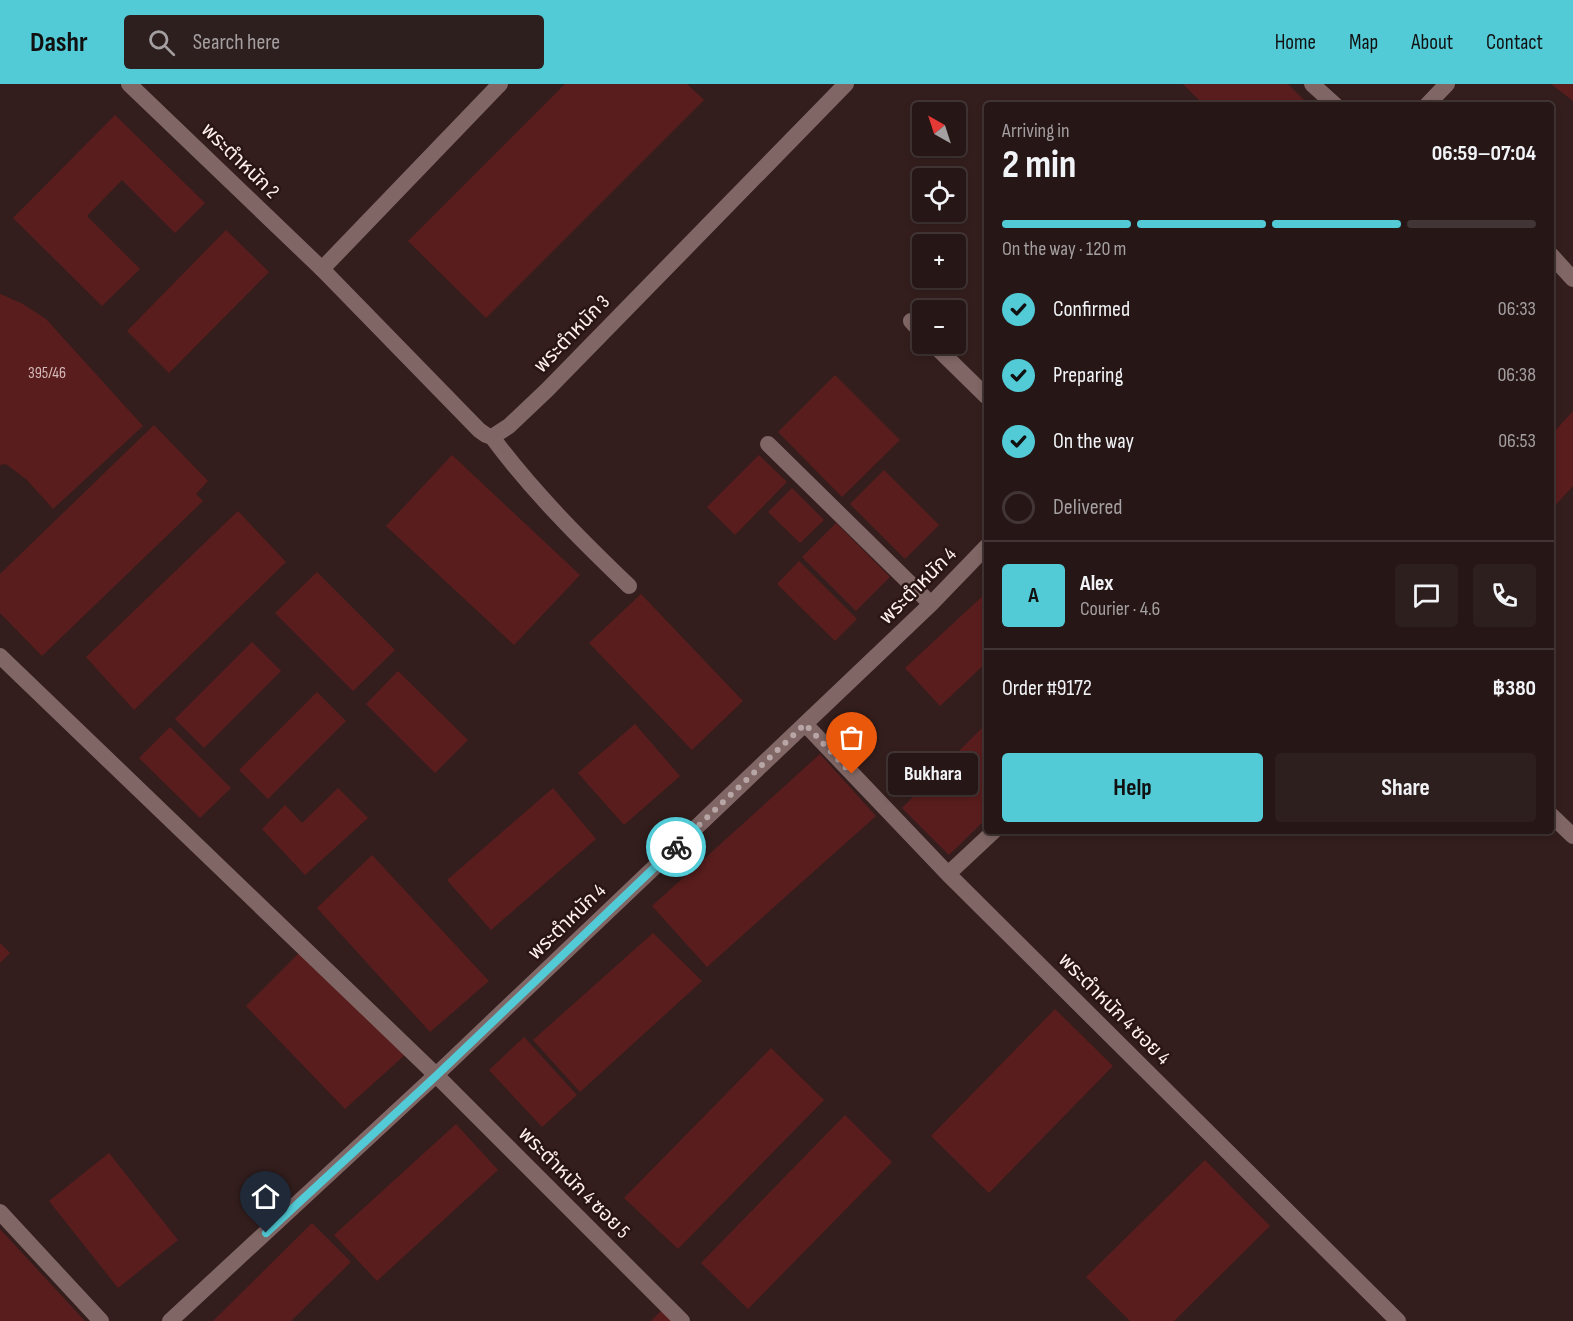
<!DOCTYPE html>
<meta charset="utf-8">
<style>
:root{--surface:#261616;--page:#2e1f1f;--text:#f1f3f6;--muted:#a49fa1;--line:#423535;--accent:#52cbd7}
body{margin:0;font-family:"Sofia Sans Condensed","Noto Sans Thai",sans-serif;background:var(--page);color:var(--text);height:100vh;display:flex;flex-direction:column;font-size:22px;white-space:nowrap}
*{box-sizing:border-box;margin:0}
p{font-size:20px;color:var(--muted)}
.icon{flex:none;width:33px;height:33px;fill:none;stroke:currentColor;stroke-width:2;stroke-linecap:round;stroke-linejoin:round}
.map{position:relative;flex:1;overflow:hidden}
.drawer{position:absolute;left:984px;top:18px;width:570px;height:732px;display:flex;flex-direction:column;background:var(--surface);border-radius:6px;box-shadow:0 3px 9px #0003,0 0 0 2px var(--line)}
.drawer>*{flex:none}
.needle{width:39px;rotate:321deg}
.controls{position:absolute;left:912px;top:18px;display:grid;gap:12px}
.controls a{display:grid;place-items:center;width:54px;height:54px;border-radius:6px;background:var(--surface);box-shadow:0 3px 9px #0003,0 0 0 2px var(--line);font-size:30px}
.pin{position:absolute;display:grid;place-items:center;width:51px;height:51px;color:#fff;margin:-62px -26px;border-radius:50% 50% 50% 0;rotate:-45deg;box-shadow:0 0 6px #0007}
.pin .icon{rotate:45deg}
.courier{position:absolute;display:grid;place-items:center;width:60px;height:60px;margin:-30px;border:4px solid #52cbd7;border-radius:50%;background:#fff;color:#222;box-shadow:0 2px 8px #0007}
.bubble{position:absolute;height:42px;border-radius:6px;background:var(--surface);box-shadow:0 3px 9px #0003,0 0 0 2px var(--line);font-size:20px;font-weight:700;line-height:42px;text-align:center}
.summary em{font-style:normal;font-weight:700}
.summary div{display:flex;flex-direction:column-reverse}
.summary{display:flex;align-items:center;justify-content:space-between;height:102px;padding:0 18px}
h1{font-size:39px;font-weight:700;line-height:45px}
.bar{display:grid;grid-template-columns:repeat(4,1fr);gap:9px 6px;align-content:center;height:72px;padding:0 18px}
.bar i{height:8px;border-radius:4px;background:var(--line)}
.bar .current{background:var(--accent)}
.bar p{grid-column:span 4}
.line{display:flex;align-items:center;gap:15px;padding:0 18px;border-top:2px solid var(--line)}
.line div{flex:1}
.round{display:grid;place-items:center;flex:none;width:63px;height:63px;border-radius:6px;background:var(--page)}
ol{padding:0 18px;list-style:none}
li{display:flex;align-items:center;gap:18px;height:66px}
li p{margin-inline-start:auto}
li .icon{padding:6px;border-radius:50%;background:var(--accent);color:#111;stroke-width:4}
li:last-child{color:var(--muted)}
li i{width:33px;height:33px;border:3px solid var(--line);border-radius:50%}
.action{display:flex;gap:12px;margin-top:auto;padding:12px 18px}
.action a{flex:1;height:69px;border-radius:6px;background:var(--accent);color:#111;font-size:24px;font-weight:700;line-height:69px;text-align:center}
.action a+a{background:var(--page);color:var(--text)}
header{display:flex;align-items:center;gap:36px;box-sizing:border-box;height:84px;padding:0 30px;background:var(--accent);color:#111}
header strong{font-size:28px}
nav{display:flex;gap:33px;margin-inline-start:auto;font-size:21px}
.search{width:420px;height:54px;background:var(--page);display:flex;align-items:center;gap:15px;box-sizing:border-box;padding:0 21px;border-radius:6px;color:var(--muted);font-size:22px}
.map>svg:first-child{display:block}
</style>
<header>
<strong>Dashr</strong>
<div class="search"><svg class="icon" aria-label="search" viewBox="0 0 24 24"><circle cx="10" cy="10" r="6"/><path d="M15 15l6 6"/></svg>Search here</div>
<nav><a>Home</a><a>Map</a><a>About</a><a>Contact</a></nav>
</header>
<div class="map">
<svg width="1573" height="1237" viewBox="0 0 1573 1237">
<rect width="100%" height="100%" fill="#331e1d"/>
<!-- building -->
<path fill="#5a1d1d" d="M 565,0 L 687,0 L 704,16 L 486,234 L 408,157 Z
M 1183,0 L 1288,0 L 1304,16 L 1298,21 L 1204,21 Z
M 1551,0 L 1573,0 L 1573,17 Z
M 115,31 L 205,119 L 175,149 L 122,96 L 87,132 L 140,185 L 102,222 L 13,134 Z
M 226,146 L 269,188 L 169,289 L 127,247 Z
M 0,210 L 21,219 L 46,235 L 143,342 L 53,425 L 27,396 L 6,380 L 0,381 Z
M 835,291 L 900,356 L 842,413 L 778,348 Z
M 1573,327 L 1573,402 L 1551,426 L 1551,351 Z
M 154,341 L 208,397 L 196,410 L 203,417 L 42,572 L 0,529 L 0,490 Z
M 452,371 L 580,491 L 514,561 L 386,442 Z
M 759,371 L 787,398 L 735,451 L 707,423 Z
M 884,386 L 939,441 L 905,475 L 850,420 Z
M 792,404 L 824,436 L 800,459 L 768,428 Z
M 238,427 L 286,478 L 134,626 L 86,573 Z
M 836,439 L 890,493 L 856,527 L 802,473 Z
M 799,477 L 857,535 L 835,557 L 777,500 Z
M 317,488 L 395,566 L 353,607 L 275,529 Z
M 987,508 L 987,578 L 940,622 L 905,584 Z
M 641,510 L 743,617 L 692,666 L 589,559 Z
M 252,558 L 281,587 L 204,664 L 175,635 Z
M 398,587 L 468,656 L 435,689 L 366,620 Z
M 317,608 L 346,637 L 268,715 L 239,686 Z
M 987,639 L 987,734 L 949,771 L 902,724 Z
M 635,640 L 680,692 L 624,741 L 578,689 Z
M 170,643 L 231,704 L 200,734 L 139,674 Z
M 820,670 L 876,732 L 707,883 L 652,822 Z
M 338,704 L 368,734 L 305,791 L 262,745 L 285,721 L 302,739 Z
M 553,704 L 596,755 L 491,846 L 447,796 Z
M 372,771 L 489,897 L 430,948 L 317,824 Z
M 653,849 L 702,897 L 580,1008 L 533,956 Z
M 0,859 L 10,869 L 0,879 Z
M 301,867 L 407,969 L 345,1025 L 246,922 Z
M 1055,925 L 1113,982 L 989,1109 L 931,1052 Z
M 524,953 L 577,1011 L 542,1043 L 489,986 Z
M 771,964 L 824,1016 L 678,1165 L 624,1114 Z
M 845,1031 L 892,1078 L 748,1225 L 701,1179 Z
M 456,1040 L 498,1086 L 377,1197 L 334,1151 Z
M 109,1069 L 178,1156 L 118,1204 L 49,1117 Z
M 1205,1076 L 1270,1142 L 1174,1237 L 1130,1237 L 1086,1193 Z
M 312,1139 L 351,1178 L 291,1237 L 213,1237 Z
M 0,1145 L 85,1237 L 0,1237 Z
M 664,1224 L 676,1237 L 651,1237 Z"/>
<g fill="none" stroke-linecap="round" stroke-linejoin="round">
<!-- service -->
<path stroke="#806765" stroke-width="16" d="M 322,185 L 500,0
M 911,237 L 922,249
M 933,260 L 987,313
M 492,353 C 532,407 580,455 629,502"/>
<!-- minor -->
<path stroke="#806765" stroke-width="16" d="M 129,0 L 322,185 L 479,346 L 486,351 L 492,353 L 509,342 L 547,306 L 846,0
M 1312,0 L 1335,21
M 1427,21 L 1447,0
M 1551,171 L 1573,195
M 768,360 L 931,520
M 0,572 L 436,991 L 682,1237
M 805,640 L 948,790 L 1398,1237
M 1551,731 L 1573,752
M 948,790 L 994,747
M 0,1128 L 101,1237
M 170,1237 L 436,991 L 931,520 L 987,462"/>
</g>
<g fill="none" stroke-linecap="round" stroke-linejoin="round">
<!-- done -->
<path stroke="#b8a6a6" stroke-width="6" stroke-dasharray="0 10.8" d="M 676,763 L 805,640 L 852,690"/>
<!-- route -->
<path stroke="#52cbd7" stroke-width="8" d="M 266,1149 L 436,992 L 676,763"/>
</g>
<g text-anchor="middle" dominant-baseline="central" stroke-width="5" stroke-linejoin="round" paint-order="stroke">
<!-- number labels -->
<g font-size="16" fill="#d6bbba">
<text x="47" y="289">395/46</text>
</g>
<!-- street labels -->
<g font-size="20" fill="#fff0ef" stroke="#291514">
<text transform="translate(240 77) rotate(44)">พระตำหนัก 2</text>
<text transform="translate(572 250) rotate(-46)">พระตำหนัก 3</text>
<text transform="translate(918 502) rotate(-45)">พระตำหนัก 4</text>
<text transform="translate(567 838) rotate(-44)">พระตำหนัก 4</text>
<text transform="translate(1114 925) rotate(45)">พระตำหนัก 4 ซอย 4</text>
<text transform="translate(574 1099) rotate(45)">พระตำหนัก 4 ซอย 5</text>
</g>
</g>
</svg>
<div class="controls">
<a><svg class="needle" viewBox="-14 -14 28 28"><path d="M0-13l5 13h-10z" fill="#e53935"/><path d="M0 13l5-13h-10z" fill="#a49fa1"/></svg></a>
<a><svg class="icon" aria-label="locate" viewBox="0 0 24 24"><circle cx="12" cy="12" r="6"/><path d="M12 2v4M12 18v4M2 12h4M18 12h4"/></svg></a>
<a>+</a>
<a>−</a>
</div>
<div class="pin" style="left:852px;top:690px;background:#ea580c"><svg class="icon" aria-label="bag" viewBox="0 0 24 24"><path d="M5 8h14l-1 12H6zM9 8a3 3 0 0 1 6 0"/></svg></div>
<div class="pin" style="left:266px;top:1149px;background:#1f2937"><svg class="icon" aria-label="home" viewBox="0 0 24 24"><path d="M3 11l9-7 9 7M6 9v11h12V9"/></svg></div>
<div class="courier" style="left:676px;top:763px"><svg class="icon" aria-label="bike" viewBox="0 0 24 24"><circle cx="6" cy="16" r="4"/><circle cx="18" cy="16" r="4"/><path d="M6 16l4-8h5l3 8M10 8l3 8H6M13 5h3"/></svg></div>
<div class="bubble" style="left:888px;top:669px;width:90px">Bukhara</div>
<section class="drawer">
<div class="summary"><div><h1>2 min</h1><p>Arriving in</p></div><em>06:59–07:04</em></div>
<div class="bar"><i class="current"></i><i class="current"></i><i class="current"></i><i></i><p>On the way · 120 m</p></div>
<ol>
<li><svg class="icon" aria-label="check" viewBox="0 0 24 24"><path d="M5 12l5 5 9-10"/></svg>Confirmed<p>06:33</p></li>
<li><svg class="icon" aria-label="check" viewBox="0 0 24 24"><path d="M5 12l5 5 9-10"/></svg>Preparing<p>06:38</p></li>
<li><svg class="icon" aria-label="check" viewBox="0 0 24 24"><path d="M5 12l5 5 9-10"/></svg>On the way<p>06:53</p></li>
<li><i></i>Delivered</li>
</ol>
<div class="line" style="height:108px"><b class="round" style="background:var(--accent);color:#111">A</b><div><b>Alex</b><p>Courier · 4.6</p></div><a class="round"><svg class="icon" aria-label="chat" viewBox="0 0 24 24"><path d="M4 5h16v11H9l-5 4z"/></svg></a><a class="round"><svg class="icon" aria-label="phone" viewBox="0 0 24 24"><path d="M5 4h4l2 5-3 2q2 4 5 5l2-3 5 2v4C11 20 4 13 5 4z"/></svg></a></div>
<div class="line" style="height:78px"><div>Order #9172</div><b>฿380</b></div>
<div class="action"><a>Help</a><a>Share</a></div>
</section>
</div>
